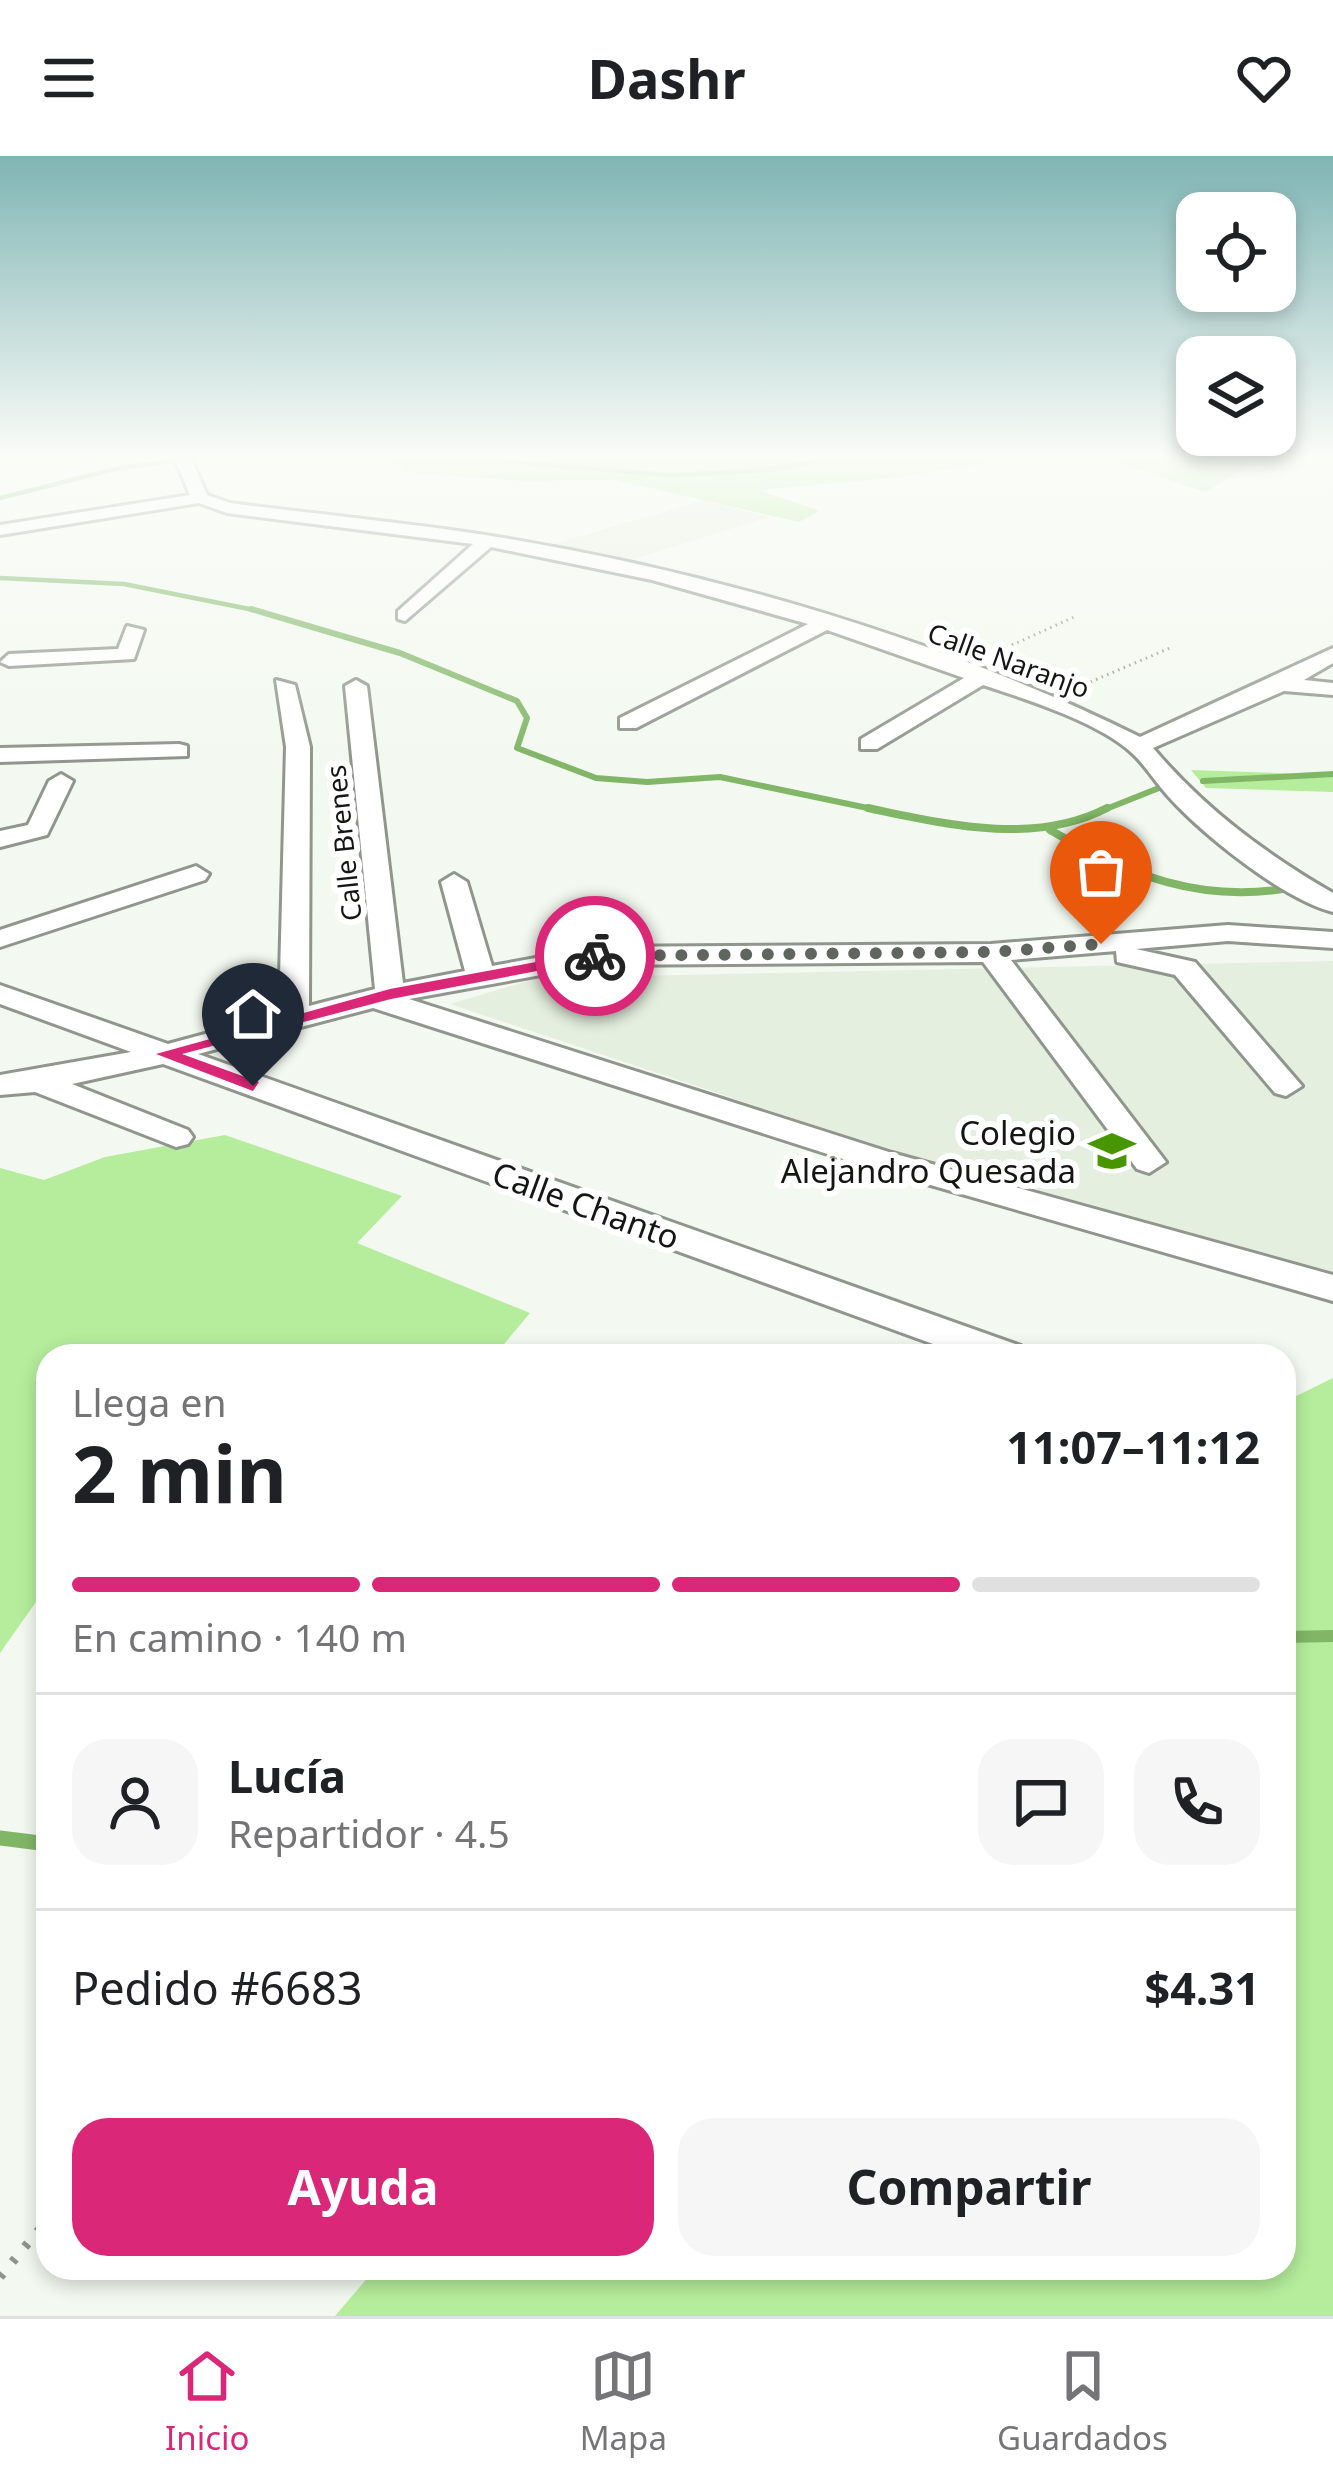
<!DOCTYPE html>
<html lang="es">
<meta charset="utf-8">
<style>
:root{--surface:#fff;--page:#f6f6f6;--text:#202124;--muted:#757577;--line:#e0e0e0;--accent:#db2777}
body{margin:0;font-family:"Noto Sans",sans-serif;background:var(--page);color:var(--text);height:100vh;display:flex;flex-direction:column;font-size:45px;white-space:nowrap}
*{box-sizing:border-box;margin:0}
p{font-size:39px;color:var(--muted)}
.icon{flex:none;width:66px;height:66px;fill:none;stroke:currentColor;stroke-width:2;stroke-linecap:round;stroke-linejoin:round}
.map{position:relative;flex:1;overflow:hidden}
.drawer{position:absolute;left:36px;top:1188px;width:1260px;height:936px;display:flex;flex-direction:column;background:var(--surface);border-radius:36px;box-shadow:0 6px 18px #0003}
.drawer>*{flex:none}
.tools{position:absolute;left:1176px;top:36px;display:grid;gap:24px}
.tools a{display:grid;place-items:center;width:120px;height:120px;border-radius:24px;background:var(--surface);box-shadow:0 6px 18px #0003;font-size:60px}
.pin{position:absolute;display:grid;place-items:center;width:102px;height:102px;color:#fff;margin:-123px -51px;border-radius:50% 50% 50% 0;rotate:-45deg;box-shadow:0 0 12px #0007}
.pin .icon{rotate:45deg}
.courier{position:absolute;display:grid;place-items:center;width:120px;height:120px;margin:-60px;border:9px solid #db2777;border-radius:50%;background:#fff;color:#222;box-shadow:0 3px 15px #0007}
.overview em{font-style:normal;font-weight:700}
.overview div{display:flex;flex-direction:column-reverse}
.overview{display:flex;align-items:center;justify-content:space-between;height:204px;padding:0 36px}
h1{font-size:78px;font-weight:700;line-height:90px}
.bar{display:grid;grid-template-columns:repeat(4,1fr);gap:18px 12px;align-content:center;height:144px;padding:0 36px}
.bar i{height:15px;border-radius:9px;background:var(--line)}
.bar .active{background:var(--accent)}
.bar p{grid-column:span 4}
.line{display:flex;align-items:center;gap:30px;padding:0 36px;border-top:3px solid var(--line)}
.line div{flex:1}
.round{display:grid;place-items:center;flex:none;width:126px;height:126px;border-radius:36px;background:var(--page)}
.cta{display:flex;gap:24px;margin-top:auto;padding:24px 36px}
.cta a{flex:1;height:138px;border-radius:36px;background:var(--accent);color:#fff;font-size:48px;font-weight:700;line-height:138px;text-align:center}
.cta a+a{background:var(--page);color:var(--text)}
header{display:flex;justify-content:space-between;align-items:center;height:156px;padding:0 36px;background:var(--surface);font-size:54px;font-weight:700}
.menu{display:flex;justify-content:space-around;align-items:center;height:168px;border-top:3px solid var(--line);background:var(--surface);font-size:33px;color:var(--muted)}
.menu a{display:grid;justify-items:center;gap:6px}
.menu .active{color:var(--accent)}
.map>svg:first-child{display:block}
</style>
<header><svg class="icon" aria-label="menu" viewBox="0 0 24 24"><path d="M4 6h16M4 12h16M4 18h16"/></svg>Dashr<svg class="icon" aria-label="heart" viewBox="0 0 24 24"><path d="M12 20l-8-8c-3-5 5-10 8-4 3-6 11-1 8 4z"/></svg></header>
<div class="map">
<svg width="1333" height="2160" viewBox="0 0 1333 2160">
<rect width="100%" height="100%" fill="#f3f9f0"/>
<!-- built -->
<path fill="#e4efdf" d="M 704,344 L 769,361 L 621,407 L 548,390 Z
M 1333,805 L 1333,1142 L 450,848 L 538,822 Z"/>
<!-- green -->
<path fill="#b5ed9c" d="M 361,298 L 1048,298 L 893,322 L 759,334 L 820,355 L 799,366 L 616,324 L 523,325 L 401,316 L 404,310 Z
M 1092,298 L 1264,298 L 1206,336 Z
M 1191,614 L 1333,619 L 1333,636 L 1206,632 Z
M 225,979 L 402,1040 L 357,1087 L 530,1157 L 494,1200 L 48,1200 L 48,1429 L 0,1497 L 0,1012 L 44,1024 L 105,1001 Z
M 1333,1222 L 1333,2160 L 335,2160 L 376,2112 L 1284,2112 L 1284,1246 Z"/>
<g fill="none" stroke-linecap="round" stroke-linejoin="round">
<!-- stream-far4 -->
<path stroke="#81b667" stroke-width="4.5" d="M 415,298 L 670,319 L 768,314 L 858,298
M 0,342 L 115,313 L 221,298
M 0,422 L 124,428 L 264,456"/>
<!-- stream-far3 -->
<path stroke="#81b667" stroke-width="6" d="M 251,453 L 400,497 L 517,545 L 527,562 L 517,592 L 596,622 L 647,626 L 720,621 L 882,655
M 1203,625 L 1333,618
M 1101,655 L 1164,630"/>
<!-- stream-far2 -->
<path stroke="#81b667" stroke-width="8" d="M 868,652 C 945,668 1034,690 1107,652
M 1050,674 C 1128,719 1203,749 1294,731"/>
<!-- stream-far1 -->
<path stroke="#81b667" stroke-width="12" d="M 1284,1481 L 1333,1480"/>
<!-- stream -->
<path stroke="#81b667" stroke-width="15" d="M 0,1682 L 48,1688"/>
<!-- minor casing -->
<g stroke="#90968d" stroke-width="6">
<path id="minor" d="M 173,298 L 189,298 L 207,339 L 230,347 C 315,358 400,366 485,379 C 703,413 943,483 1140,581 L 1333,492 L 1333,507 L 1304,524 L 1333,527 L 1333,539 L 1284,535 L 1153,592 C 1205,653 1264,697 1333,737 L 1333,756 C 1284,744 1202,678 1168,640 C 1156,627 1146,610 1133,598 C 1101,567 1026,543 983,529 L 877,593 L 861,593 L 861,583 L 964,522 L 827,474 L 636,572 L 620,572 L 620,562 L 808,468 L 652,424 L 491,391 L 405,465 L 398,463 L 398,455 L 473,388 L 227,357 L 199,347 L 0,379 L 0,369 L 190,339 Z
M 127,470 L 144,474 L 134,503 L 9,510 L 0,506 L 9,498 L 118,493 Z
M 276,524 L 295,529 L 310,591 L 309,850 L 375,833 L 345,530 L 356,524 L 367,530 L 403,827 L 465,815 L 441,726 L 454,718 L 467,726 L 492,810 L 596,791 L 991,788 L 1228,769 L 1333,776 L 1333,792 L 1228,785 L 1136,793 L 1195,806 L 1302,930 L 1286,940 L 1275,937 L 1175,819 L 1117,806 L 1116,795 L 1011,804 L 1166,1006 L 1149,1017 L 1137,1013 L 983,806 L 596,809 L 409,843 L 892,997 L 1333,1119 L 1333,1145 L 868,1011 L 373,852 L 198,898 L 1021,1190 L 1027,1200 L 966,1200 L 163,908 L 72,928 L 188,974 L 193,981 L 188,988 L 176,991 L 35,936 L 0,939 L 0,919 L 131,896 L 0,848 L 0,829 L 168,888 L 279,858 L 286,591 Z
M 179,588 L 187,590 L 187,600 L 0,606 L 0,592 Z
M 61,618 L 73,625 L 47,679 L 0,691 L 0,675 L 28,669 L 49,625 Z
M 196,710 L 209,718 L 205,724 L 0,791 L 0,774 Z"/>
</g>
<!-- path-far1 -->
<path stroke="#90948e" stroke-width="3" stroke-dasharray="1.5 4.5" stroke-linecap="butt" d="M 990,499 L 1074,461
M 1074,533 L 1170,492"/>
<!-- path -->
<path stroke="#90948e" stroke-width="9" stroke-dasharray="4.5 15" stroke-linecap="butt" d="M 0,2121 L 48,2063"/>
<!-- minor -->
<use href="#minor" fill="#fff" fill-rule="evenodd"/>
</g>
<!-- sky -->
<linearGradient id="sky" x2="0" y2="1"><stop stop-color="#7fb5b4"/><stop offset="0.5" stop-color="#fafcf8"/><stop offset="1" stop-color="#fafcf8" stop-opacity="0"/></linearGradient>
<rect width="1333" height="600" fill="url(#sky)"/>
<!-- route -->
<path fill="#db2777" d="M 595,795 L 600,803 L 391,843 L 182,898 L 259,926 L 253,935 L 156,898 L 390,833 Z"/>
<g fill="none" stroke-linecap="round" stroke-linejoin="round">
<!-- done -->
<path stroke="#616560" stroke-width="12" stroke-dasharray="0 21.6" d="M 595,800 L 991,796 L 1101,788"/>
</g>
<!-- icons -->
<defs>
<g id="school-bare" transform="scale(3.6)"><path d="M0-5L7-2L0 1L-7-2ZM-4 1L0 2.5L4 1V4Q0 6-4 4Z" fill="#479600" stroke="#fff" stroke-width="2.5" paint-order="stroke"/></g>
</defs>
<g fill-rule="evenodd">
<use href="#school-bare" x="1112" y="995"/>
</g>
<g text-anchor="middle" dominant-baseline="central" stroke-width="12" stroke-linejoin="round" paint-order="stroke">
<!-- far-street labels -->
<g font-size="27" fill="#131613" stroke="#fff">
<text transform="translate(1009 504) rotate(20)">Calle Naranjo</text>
<text transform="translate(343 687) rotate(-96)">Calle Brenes</text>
</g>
<!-- poi labels -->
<g font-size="33" fill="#131613" stroke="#fff" text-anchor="end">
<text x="1076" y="976">Colegio<tspan x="1076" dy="38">Alejandro Quesada</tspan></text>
</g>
<!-- street labels -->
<g font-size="33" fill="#131613" stroke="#fff">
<text transform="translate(586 1049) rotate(20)">Calle Chanto</text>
</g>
</g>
</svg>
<div class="tools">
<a><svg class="icon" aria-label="locate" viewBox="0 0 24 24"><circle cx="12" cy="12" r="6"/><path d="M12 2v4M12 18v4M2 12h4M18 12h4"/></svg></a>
<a><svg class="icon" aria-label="layers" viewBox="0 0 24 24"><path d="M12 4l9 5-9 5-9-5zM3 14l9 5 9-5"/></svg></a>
</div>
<div class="pin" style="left:1101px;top:788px;background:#ea580c"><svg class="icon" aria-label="bag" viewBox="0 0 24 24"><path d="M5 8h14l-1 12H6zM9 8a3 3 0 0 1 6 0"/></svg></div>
<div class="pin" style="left:253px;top:930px;background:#1f2937"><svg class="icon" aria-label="home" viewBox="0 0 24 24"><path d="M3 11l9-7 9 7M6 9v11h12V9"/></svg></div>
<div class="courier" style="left:595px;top:800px"><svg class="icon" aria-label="bike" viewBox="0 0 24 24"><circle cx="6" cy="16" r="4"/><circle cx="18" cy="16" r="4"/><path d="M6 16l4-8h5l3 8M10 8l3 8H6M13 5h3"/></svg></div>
<section class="drawer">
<div class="overview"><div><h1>2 min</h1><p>Llega en</p></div><em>11:07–11:12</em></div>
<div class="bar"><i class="active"></i><i class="active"></i><i class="active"></i><i></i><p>En camino · 140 m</p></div>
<div class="line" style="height:216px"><a class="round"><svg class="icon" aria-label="person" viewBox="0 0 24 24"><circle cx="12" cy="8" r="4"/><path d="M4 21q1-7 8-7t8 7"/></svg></a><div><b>Lucía</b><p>Repartidor · 4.5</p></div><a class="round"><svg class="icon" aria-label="chat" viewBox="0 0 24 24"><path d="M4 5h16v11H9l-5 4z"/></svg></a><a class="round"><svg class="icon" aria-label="phone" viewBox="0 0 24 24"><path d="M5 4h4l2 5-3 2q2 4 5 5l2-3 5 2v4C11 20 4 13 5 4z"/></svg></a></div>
<div class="line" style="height:156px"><div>Pedido #6683</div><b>$4.31</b></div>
<div class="cta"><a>Ayuda</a><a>Compartir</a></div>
</section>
</div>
<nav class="menu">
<a class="active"><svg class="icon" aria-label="home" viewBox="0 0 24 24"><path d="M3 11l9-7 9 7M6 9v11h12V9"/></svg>Inicio</a>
<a><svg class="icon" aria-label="map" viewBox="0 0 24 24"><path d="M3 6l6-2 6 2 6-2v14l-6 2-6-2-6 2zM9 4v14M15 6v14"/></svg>Mapa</a>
<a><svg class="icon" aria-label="saved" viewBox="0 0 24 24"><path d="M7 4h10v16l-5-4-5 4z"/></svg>Guardados</a>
</nav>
